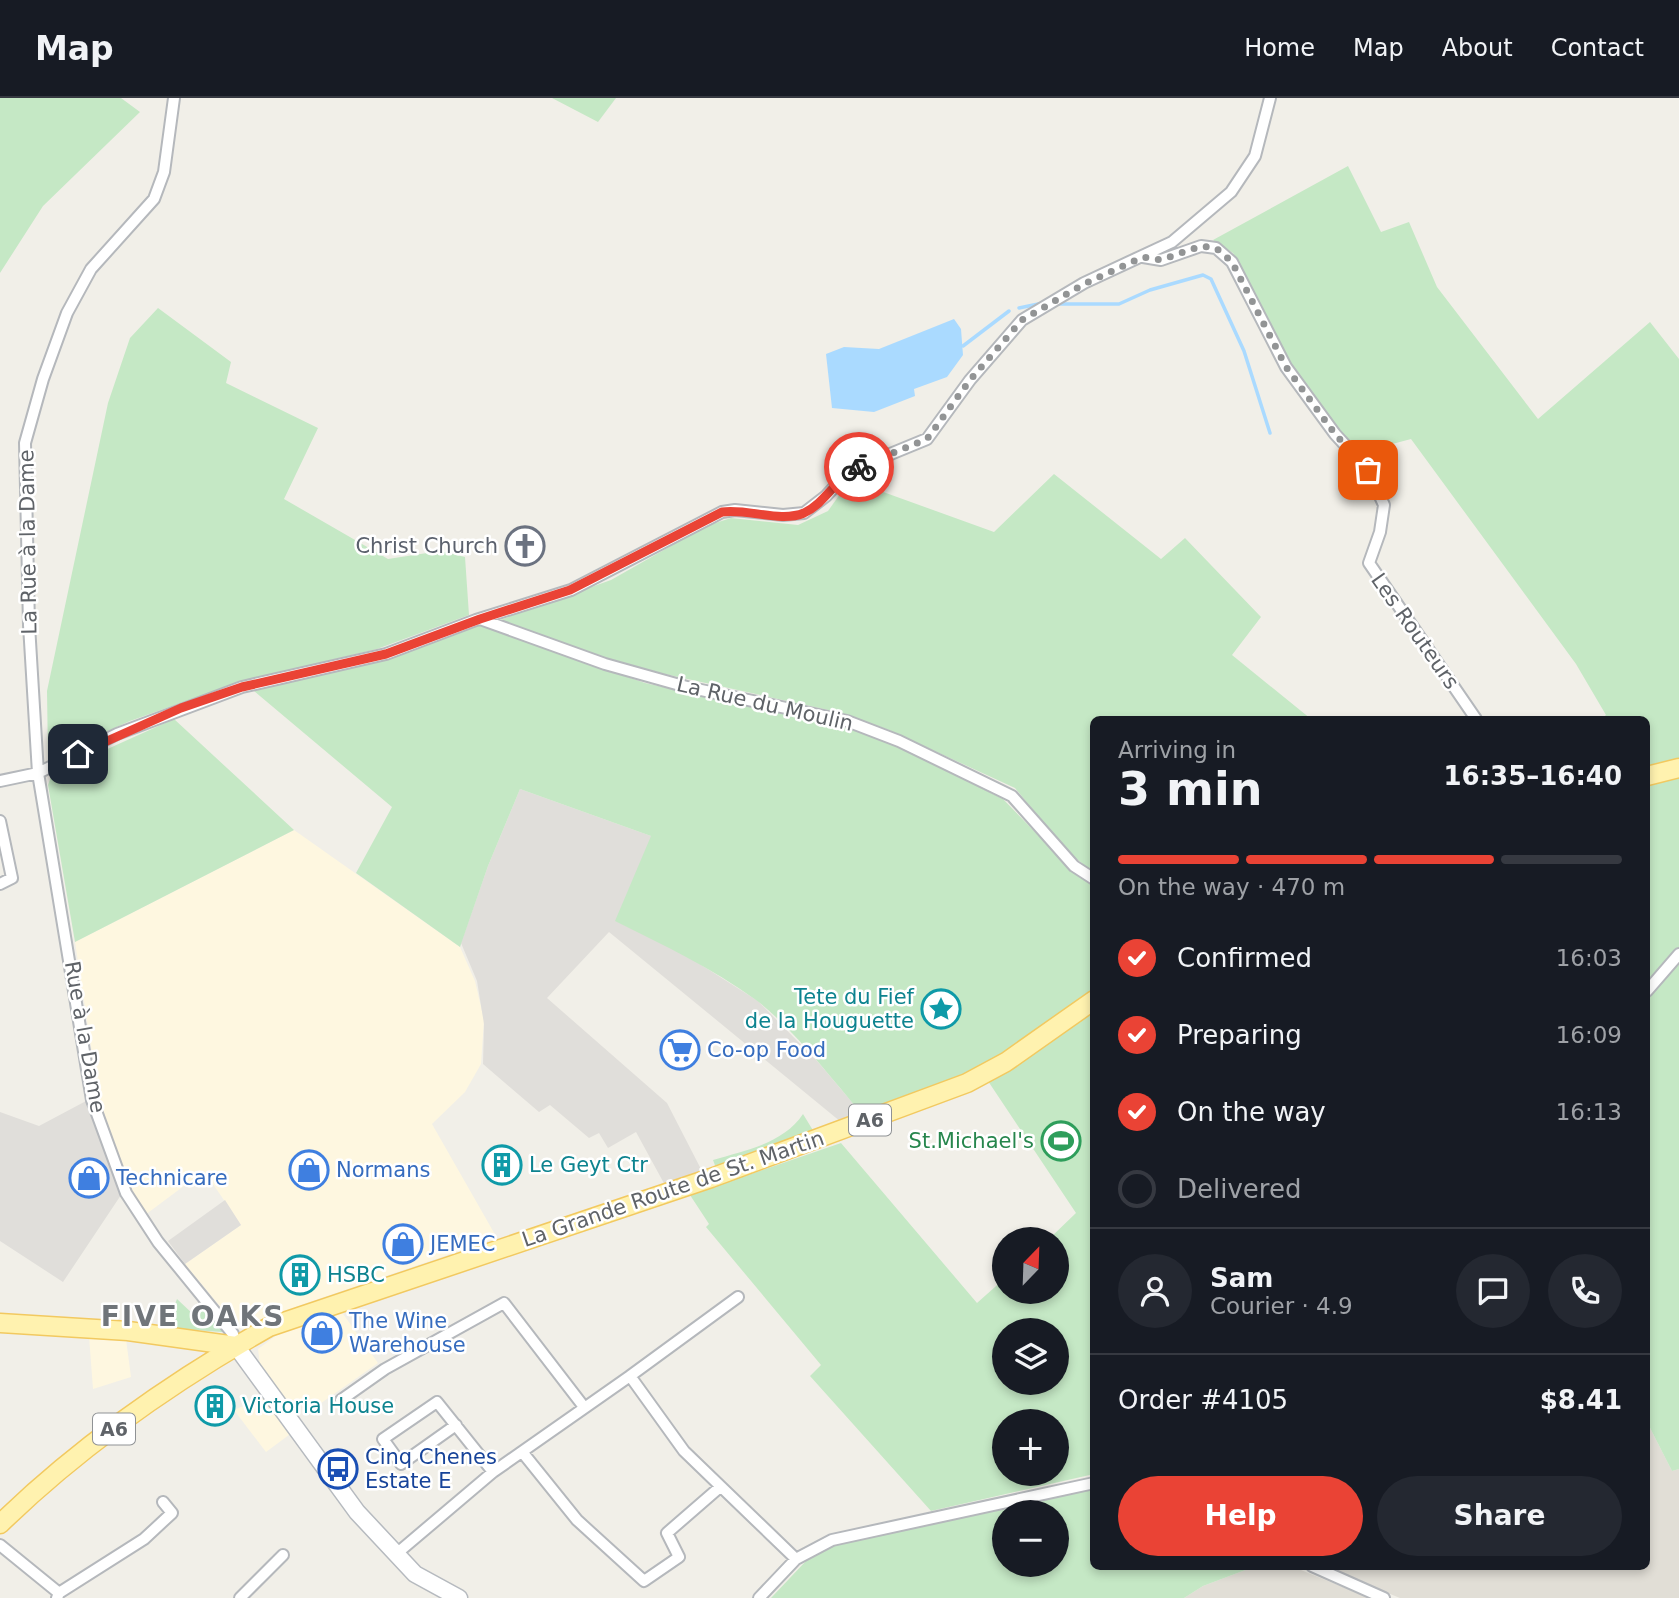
<!DOCTYPE html>
<meta charset="utf-8">
<style>
:root{--surface:#171b24;--page:#242831;--text:#f1f3f6;--muted:#9ea1a6;--line:#363941;--accent:#ea4335}
body{margin:0;font-family:"DejaVu Sans",sans-serif;background:var(--page);color:var(--text);height:100vh;display:flex;flex-direction:column;font-size:26px;white-space:nowrap}
*{box-sizing:border-box;margin:0}
p{font-size:23px;color:var(--muted)}
.icon{flex:none;width:38px;height:38px;fill:none;stroke:currentColor;stroke-width:2;stroke-linecap:round;stroke-linejoin:round}
.map{position:relative;flex:1;overflow:hidden}
.side{position:absolute;left:1090px;top:618px;width:560px;height:854px;display:flex;flex-direction:column;background:var(--surface);border-radius:10px;box-shadow:0 4px 10px #0003}
.side>*{flex:none}
.needle{width:46px;rotate:23deg}
.buttons{position:absolute;left:992px;top:1129px;display:grid;gap:14px}
.buttons a{display:grid;place-items:center;width:77px;height:77px;border-radius:50%;background:var(--surface);box-shadow:0 4px 10px #0003;font-size:35px}
.pin{position:absolute;display:grid;place-items:center;width:60px;height:60px;color:#fff;margin:-30px;border-radius:14px;box-shadow:0 4px 10px #0006}
.courier{position:absolute;display:grid;place-items:center;width:70px;height:70px;margin:-35px;border:5px solid #ea4335;border-radius:50%;background:#fff;color:#222;box-shadow:0 2px 9px #0007}
.headline em{font-style:normal;font-weight:600}
.headline div{display:flex;flex-direction:column-reverse}
.headline{display:flex;align-items:center;justify-content:space-between;height:119px;padding:0 28px}
h1{font-size:46px;font-weight:600;line-height:52px}
.bar{display:grid;grid-template-columns:repeat(4,1fr);gap:10px 7px;align-content:center;height:84px;padding:0 28px}
.bar i{height:9px;border-radius:5px;background:var(--line)}
.bar .active{background:var(--accent)}
.bar p{grid-column:span 4}
.line{display:flex;align-items:center;gap:18px;padding:0 28px;border-top:2px solid var(--line)}
.line div{flex:1}
.round{display:grid;place-items:center;flex:none;width:74px;height:74px;border-radius:37px;background:var(--page)}
ol{padding:0 28px;list-style:none}
li{display:flex;align-items:center;gap:21px;height:77px}
li p{margin-inline-start:auto}
li .icon{padding:7px;border-radius:50%;background:var(--accent);color:#fff;stroke-width:4}
li:last-child{color:var(--muted)}
li i{width:38px;height:38px;border:4px solid var(--line);border-radius:50%}
.button{display:flex;gap:14px;margin-top:auto;padding:14px 28px}
.button a{flex:1;height:80px;border-radius:42px;background:var(--accent);color:#fff;font-size:28px;font-weight:600;line-height:80px;text-align:center}
.button a+a{background:var(--page);color:var(--text)}
header{display:flex;align-items:center;gap:42px;box-sizing:border-box;height:98px;padding:0 35px;background:var(--surface);border-bottom:2px solid var(--line)}
header strong{font-size:33px}
nav{display:flex;gap:38px;margin-inline-start:auto;font-size:24px}
.map>svg:first-child{display:block}
</style>
<header>
<strong>Map</strong>
<nav><a>Home</a><a>Map</a><a>About</a><a>Contact</a></nav>
</header>
<div class="map">
<svg width="1679" height="1500" viewBox="0 0 1679 1500">
<rect width="100%" height="100%" fill="#f1efe8"/>
<!-- commercial -->
<path fill="#fef7e0" d="M 294,732 L 460,849 L 475,883 L 484,922 L 481,966 L 465,994 L 432,1026 L 497,1140 L 298,1208 L 248,1231 L 238,1230 L 185,1166 L 241,1127 L 204,1073 L 145,1117 L 128,1086 L 100,1007 L 75,844 Z
M 341,1213 L 378,1265 L 307,1315 L 299,1303 L 290,1309 L 260,1268 L 258,1251 L 277,1237 Z
M 89,1238 L 126,1241 L 131,1279 L 93,1291 Z
M 264,1299 L 293,1334 L 266,1354 L 234,1312 Z"/>
<!-- industrial -->
<path fill="#e0deda" d="M 520,691 L 651,738 L 695,863 L 758,903 L 818,964 L 862,1016 L 841,1024 L 609,834 L 547,900 L 667,1005 L 703,1075 L 666,1089 L 636,1034 L 608,1050 L 599,1035 L 589,1040 L 550,1007 L 539,1014 L 483,966 L 484,926 L 477,883 L 461,845 L 488,768 Z
M 86,1003 L 91,1009 L 121,1097 L 63,1184 L 0,1143 L 0,1014 L 39,1028 Z
M 225,1102 L 241,1127 L 185,1166 L 168,1143 Z"/>
<!-- education -->
<path fill="#e1ded6" d="M 1647,1324 L 1672,1373 L 1679,1371 L 1679,1500 L 1400,1500 L 1321,1468 L 1647,1468 Z
M 1256,1468 L 1291,1468 L 1370,1500 L 1184,1500 L 1203,1488 Z"/>
<!-- green -->
<path fill="#c5e8c5" fill-rule="evenodd" d="M 0,0 L 121,0 L 140,14 L 43,108 L 0,175 Z
M 552,0 L 616,0 L 598,24 Z
M 1348,68 L 1381,134 L 1409,124 L 1437,189 L 1538,321 L 1650,224 L 1679,261 L 1679,664 L 1647,671 L 1647,621 L 1601,621 L 1606,617 L 1576,566 L 1411,341 L 1366,353 L 1347,343 L 1291,266 L 1233,155 L 1213,142 Z
M 158,210 L 231,264 L 226,285 L 318,330 L 284,401 L 388,461 L 440,453 L 465,459 L 469,517 L 377,551 L 239,584 L 130,623 L 48,660 L 47,593 L 108,305 L 130,240 Z
M 1054,376 L 1161,461 L 1185,440 L 1261,519 L 1232,557 L 1311,621 L 1094,621 L 1094,775 L 1067,753 L 1015,690 L 889,632 L 842,615 L 660,575 L 582,553 L 500,522 L 611,482 L 706,428 L 731,420 L 798,427 L 828,413 L 850,382 L 994,434 Z
M 478,527 L 645,585 L 847,630 L 894,647 L 1003,701 L 1071,771 L 1094,789 L 1094,892 L 991,968 L 862,1016 C 831,980 793,930 756,902 C 712,870 663,847 615,823 L 651,738 L 520,691 L 488,768 L 460,849 L 356,775 L 392,709 L 254,593 L 384,560 Z
M 174,621 L 294,732 L 75,844 L 48,687 L 52,676 Z
M 1679,677 L 1679,851 L 1647,885 L 1647,685 Z
M 1679,863 L 1679,1371 L 1672,1373 L 1647,1324 L 1647,899 Z
M 1094,912 L 1094,1376 L 931,1413 L 810,1278 L 821,1267 L 706,1129 L 709,1126 L 690,1097 L 841,1045 L 977,1205 L 1004,1181 L 1004,1194 L 1057,1194 L 1057,1141 L 1049,1141 L 1076,1115 L 988,983 ZM 1004,1232 L 1057,1232 L 1057,1284 L 1004,1284 ZM 1004,1323 L 1057,1323 L 1057,1376 L 1004,1376 Z
M 803,1016 L 814,1034 L 716,1070 L 713,1062 C 745,1052 783,1046 803,1016 Z
M 177,1201 L 194,1217 L 206,1207 L 222,1226 L 222,1234 L 165,1230 Z
M 1094,1389 L 1094,1468 L 1256,1468 L 1203,1488 L 1184,1500 L 771,1500 L 806,1463 L 834,1448 ZM 1004,1414 L 1057,1414 L 1057,1466 L 1004,1466 Z"/>
<!-- water -->
<path fill="#aadaff" d="M 954,221 L 961,231 L 963,257 L 947,279 L 914,291 L 915,298 L 874,314 L 832,310 L 826,256 L 844,249 L 879,251 Z"/>
<g fill="none" stroke-linecap="round" stroke-linejoin="round">
<!-- stream -->
<path stroke="#aadaff" stroke-width="3.5" d="M 1056,206 L 1119,206 L 1150,192 L 1203,177 L 1211,181 L 1244,253 L 1270,335
M 1019,210 L 1043,205
M 963,248 L 1009,213"/>
<!-- minor casing -->
<g stroke="#b5b8bc" stroke-width="14">
<path id="minor" d="M 174,0 L 164,74 L 154,101 L 91,171 L 67,215 L 43,281 L 25,345 L 29,527 L 38,675 L 92,1002 L 126,1095 L 158,1144 L 233,1236 L 236,1248
M 1143,159 L 1161,162 L 1201,148 L 1216,150 L 1232,164 L 1286,269 L 1335,336 L 1368,372 L 1384,407 L 1380,434 L 1369,465 L 1476,621
M 480,521 L 605,566 L 687,589 L 847,623 L 899,643 L 1012,698 L 1074,768 L 1094,781
M 0,683 L 38,675 L 117,636 L 242,589 L 386,556 L 476,522 L 571,492 L 722,414 L 735,412 L 783,417 L 804,415 L 826,398 L 849,373 L 927,341 L 970,282 L 1022,222 L 1084,185 L 1172,144 L 1231,94 L 1255,58 L 1270,0
M 0,723 L 12,780 L 0,786
M 1647,893 L 1679,856
M 630,1278 L 738,1199
M 341,1302 L 385,1271 L 504,1205 L 584,1309
M 456,1327 L 401,1366 L 383,1341 L 437,1304 L 493,1374
M 523,1355 L 577,1422 L 644,1483 L 679,1459 L 667,1435 L 720,1389
M 0,1447 L 59,1495 L 57,1500
M 395,1457 L 493,1374 L 630,1278 L 684,1353 L 796,1461
M 1312,1468 L 1384,1500
M 59,1495 L 144,1441 L 172,1415 L 163,1404
M 240,1500 L 283,1457
M 759,1500 L 796,1461 L 832,1442 L 1094,1385"/>
</g>
<!-- secondary casing -->
<g stroke="#b6babf" stroke-width="19">
<path id="secondary" d="M 236,1248 L 357,1414 L 415,1476 L 459,1500"/>
</g>
<!-- primary casing -->
<g stroke="#f2c960" stroke-width="21">
<path id="primary" d="M 1647,678 L 1679,670
M 0,1225 L 128,1233 L 236,1248
M 0,1426 C 79,1349 174,1283 269,1229 L 711,1080 L 967,985 L 1006,964 L 1094,902"/>
</g>
<!-- minor -->
<use href="#minor" stroke="#fff" stroke-width="10"/>
<!-- secondary -->
<use href="#secondary" stroke="#fff" stroke-width="16"/>
<!-- primary -->
<use href="#primary" stroke="#fff2af" stroke-width="18"/>
</g>
<g fill="none" stroke-linecap="round" stroke-linejoin="round">
<!-- done -->
<path stroke="#929495" stroke-width="7" stroke-dasharray="0 12.6" d="M 859,369 L 927,341 L 970,282 L 1022,222 L 1084,186 L 1143,159 L 1161,162 L 1201,148 L 1216,150 L 1232,164 L 1286,269 L 1335,336 L 1368,372"/>
<!-- route -->
<path stroke="#ea4335" stroke-width="9" d="M 78,656 L 181,610 L 242,589 L 386,556 L 480,521 L 570,492 L 722,414 C 747,410 780,425 804,415 C 826,405 837,378 859,369"/>
</g>
<!-- icons -->
<defs>
<g id="church-ring" transform="scale(2.0125)"><circle r="9.5" fill="#fff" stroke="#6b7280" stroke-width="1.5"/><path d="M-1.2-6h2.4v3.5h3.3v2.4h-3.3V6h-2.4V-.1h-3.3v-2.4h3.3Z" fill="#6b7280"/></g>
<g id="sight-ring" transform="scale(2.0125)"><circle r="9.5" fill="#fff" stroke="#0f9aa8" stroke-width="1.5"/><path d="M0-6L1.8-2.2L6-1.7L2.9 1.2L3.7 5.4L0 3.3L-3.7 5.4L-2.9 1.2L-6-1.7L-1.8-2.2Z" fill="#0f9aa8"/></g>
<g id="supermarket-ring" transform="scale(2.0125)"><circle r="9.5" fill="#fff" stroke="#3f7fe0" stroke-width="1.5"/><path d="M-6-5.5h2.5l.6 2H6L4.5 2H-2.5L-4.4-4H-6ZM-1.5 3.2a1.3 1.3 0 1 0 .1 0ZM3 3.2a1.3 1.3 0 1 0 .1 0Z" fill="#3f7fe0"/></g>
<g id="stadium-ring" transform="scale(2.0125)"><circle r="9.5" fill="#fff" stroke="#2e9e5b" stroke-width="1.5"/><path d="M0-5a6.5 5 0 1 0 0 10a6.5 5 0 1 0 0-10ZM-3.5-1.8h7v3.6h-7Z" fill="#2e9e5b"/></g>
<g id="building-ring" transform="scale(2.0125)"><circle r="9.5" fill="#fff" stroke="#0f9aa8" stroke-width="1.5"/><path d="M-4-6H4V6H1V3H-1V6H-4ZM-2.5-4.3h1.7v1.8h-1.7ZM.8-4.3h1.7v1.8H.8ZM-2.5-1h1.7V.8h-1.7ZM.8-1h1.7V.8H.8Z" fill="#0f9aa8"/></g>
<g id="shop-ring" transform="scale(2.0125)"><circle r="9.5" fill="#fff" stroke="#3f7fe0" stroke-width="1.5"/><path d="M-5-2.5h2.3a2.7 3.5 0 0 1 5.4 0H5L5.5 6h-11ZM-1.5-2.5h3a1.5 2.3 0 0 0-3 0Z" fill="#3f7fe0"/></g>
<g id="bus-ring" transform="scale(2.0125)"><circle r="9.5" fill="#fff" stroke="#1a4fb4" stroke-width="1.5"/><path d="M-5-6H5V4H4V6H2V4H-2V6H-4V4H-5ZM-3.5-4V0h7V-4ZM-3.5 1.2v1.5H-2V1.2ZM2 1.2v1.5H3.5V1.2Z" fill="#1a4fb4"/></g>
</defs>
<g fill-rule="evenodd">
<use href="#church-ring" x="525" y="448"/>
<use href="#sight-ring" x="941" y="911"/>
<use href="#supermarket-ring" x="680" y="952"/>
<use href="#stadium-ring" x="1061" y="1043"/>
<use href="#building-ring" x="502" y="1067"/>
<use href="#shop-ring" x="309" y="1072"/>
<use href="#shop-ring" x="89" y="1080"/>
<use href="#shop-ring" x="403" y="1146"/>
<use href="#building-ring" x="300" y="1177"/>
<use href="#shop-ring" x="322" y="1235"/>
<use href="#building-ring" x="215" y="1308"/>
<use href="#bus-ring" x="338" y="1371"/>
</g>
<g text-anchor="middle" dominant-baseline="central" stroke-width="5" stroke-linejoin="round" paint-order="stroke">
<!-- shield labels -->
<g fill="#fff" stroke="#8f9295" stroke-width="2">
<rect x="849" y="1006.5" width="42" height="31" rx="5"/>
<rect x="93" y="1315.5" width="42" height="31" rx="5"/>
</g>
<g font-size="19" font-weight="bold" fill="#5f6368">
<text x="870" y="1022">A6</text>
<text x="114" y="1331">A6</text>
</g>
<!-- street labels -->
<g font-size="21" fill="#5f6368" stroke="#fff">
<text transform="translate(28 444) rotate(-91)">La Rue à la Dame</text>
<text transform="translate(1415 533) rotate(55)">Les Routeurs</text>
<text transform="translate(765 606) rotate(13)">La Rue du Moulin</text>
<text transform="translate(85 939) rotate(80)">Rue à la Dame</text>
<text transform="translate(673 1091) rotate(-19)">La Grande Route de St. Martin</text>
</g>
<!-- worship labels -->
<g font-size="21" fill="#5b616d" stroke="#fff" text-anchor="end">
<text x="498" y="448">Christ Church</text>
</g>
<!-- culture labels -->
<g font-size="21" fill="#0d838f" stroke="#fff" text-anchor="start">
<text x="914" y="899" text-anchor="end">Tete du Fief<tspan x="914" dy="24">de la Houguette</tspan></text>
<text x="529" y="1067">Le Geyt Ctr</text>
<text x="327" y="1177">HSBC</text>
<text x="242" y="1308">Victoria House</text>
</g>
<!-- shop labels -->
<g font-size="21" fill="#366cbe" stroke="#fff" text-anchor="start">
<text x="707" y="952">Co-op Food</text>
<text x="336" y="1072">Normans</text>
<text x="116" y="1080">Technicare</text>
<text x="430" y="1146">JEMEC</text>
<text x="349" y="1223">The Wine<tspan x="349" dy="24">Warehouse</tspan></text>
</g>
<!-- leisure labels -->
<g font-size="21" fill="#27864d" stroke="#fff" text-anchor="end">
<text x="1034" y="1043">St.Michael's</text>
</g>
<!-- transit labels -->
<g font-size="21" fill="#164399" stroke="#fff" text-anchor="start">
<text x="365" y="1359">Cinq Chenes<tspan x="365" dy="24">Estate E</tspan></text>
</g>
<!-- district labels -->
<g font-size="28" font-weight="bold" letter-spacing="2" fill="#70757a" stroke="#fff">
<text x="193" y="1218">FIVE OAKS</text>
</g>
</g>
</svg>
<div class="buttons">
<a><svg class="needle" viewBox="-14 -14 28 28"><path d="M0-13l5 13h-10z" fill="#e53935"/><path d="M0 13l5-13h-10z" fill="#9ea1a6"/></svg></a>
<a><svg class="icon" aria-label="layers" viewBox="0 0 24 24"><path d="M12 4l9 5-9 5-9-5zM3 14l9 5 9-5"/></svg></a>
<a>+</a>
<a>−</a>
</div>
<div class="pin" style="left:1368px;top:372px;background:#ea580c"><svg class="icon" aria-label="bag" viewBox="0 0 24 24"><path d="M5 8h14l-1 12H6zM9 8a3 3 0 0 1 6 0"/></svg></div>
<div class="pin" style="left:78px;top:656px;background:#1f2937"><svg class="icon" aria-label="home" viewBox="0 0 24 24"><path d="M3 11l9-7 9 7M6 9v11h12V9"/></svg></div>
<div class="courier" style="left:859px;top:369px"><svg class="icon" aria-label="bike" viewBox="0 0 24 24"><circle cx="6" cy="16" r="4"/><circle cx="18" cy="16" r="4"/><path d="M6 16l4-8h5l3 8M10 8l3 8H6M13 5h3"/></svg></div>
<section class="side">
<div class="headline"><div><h1>3 min</h1><p>Arriving in</p></div><em>16:35–16:40</em></div>
<div class="bar"><i class="active"></i><i class="active"></i><i class="active"></i><i></i><p>On the way · 470 m</p></div>
<ol>
<li><svg class="icon" aria-label="check" viewBox="0 0 24 24"><path d="M5 12l5 5 9-10"/></svg>Confirmed<p>16:03</p></li>
<li><svg class="icon" aria-label="check" viewBox="0 0 24 24"><path d="M5 12l5 5 9-10"/></svg>Preparing<p>16:09</p></li>
<li><svg class="icon" aria-label="check" viewBox="0 0 24 24"><path d="M5 12l5 5 9-10"/></svg>On the way<p>16:13</p></li>
<li><i></i>Delivered</li>
</ol>
<div class="line" style="height:126px"><a class="round"><svg class="icon" aria-label="person" viewBox="0 0 24 24"><circle cx="12" cy="8" r="4"/><path d="M4 21q1-7 8-7t8 7"/></svg></a><div><b>Sam</b><p>Courier · 4.9</p></div><a class="round"><svg class="icon" aria-label="chat" viewBox="0 0 24 24"><path d="M4 5h16v11H9l-5 4z"/></svg></a><a class="round"><svg class="icon" aria-label="phone" viewBox="0 0 24 24"><path d="M5 4h4l2 5-3 2q2 4 5 5l2-3 5 2v4C11 20 4 13 5 4z"/></svg></a></div>
<div class="line" style="height:91px"><div>Order #4105</div><b>$8.41</b></div>
<div class="button"><a>Help</a><a>Share</a></div>
</section>
</div>
